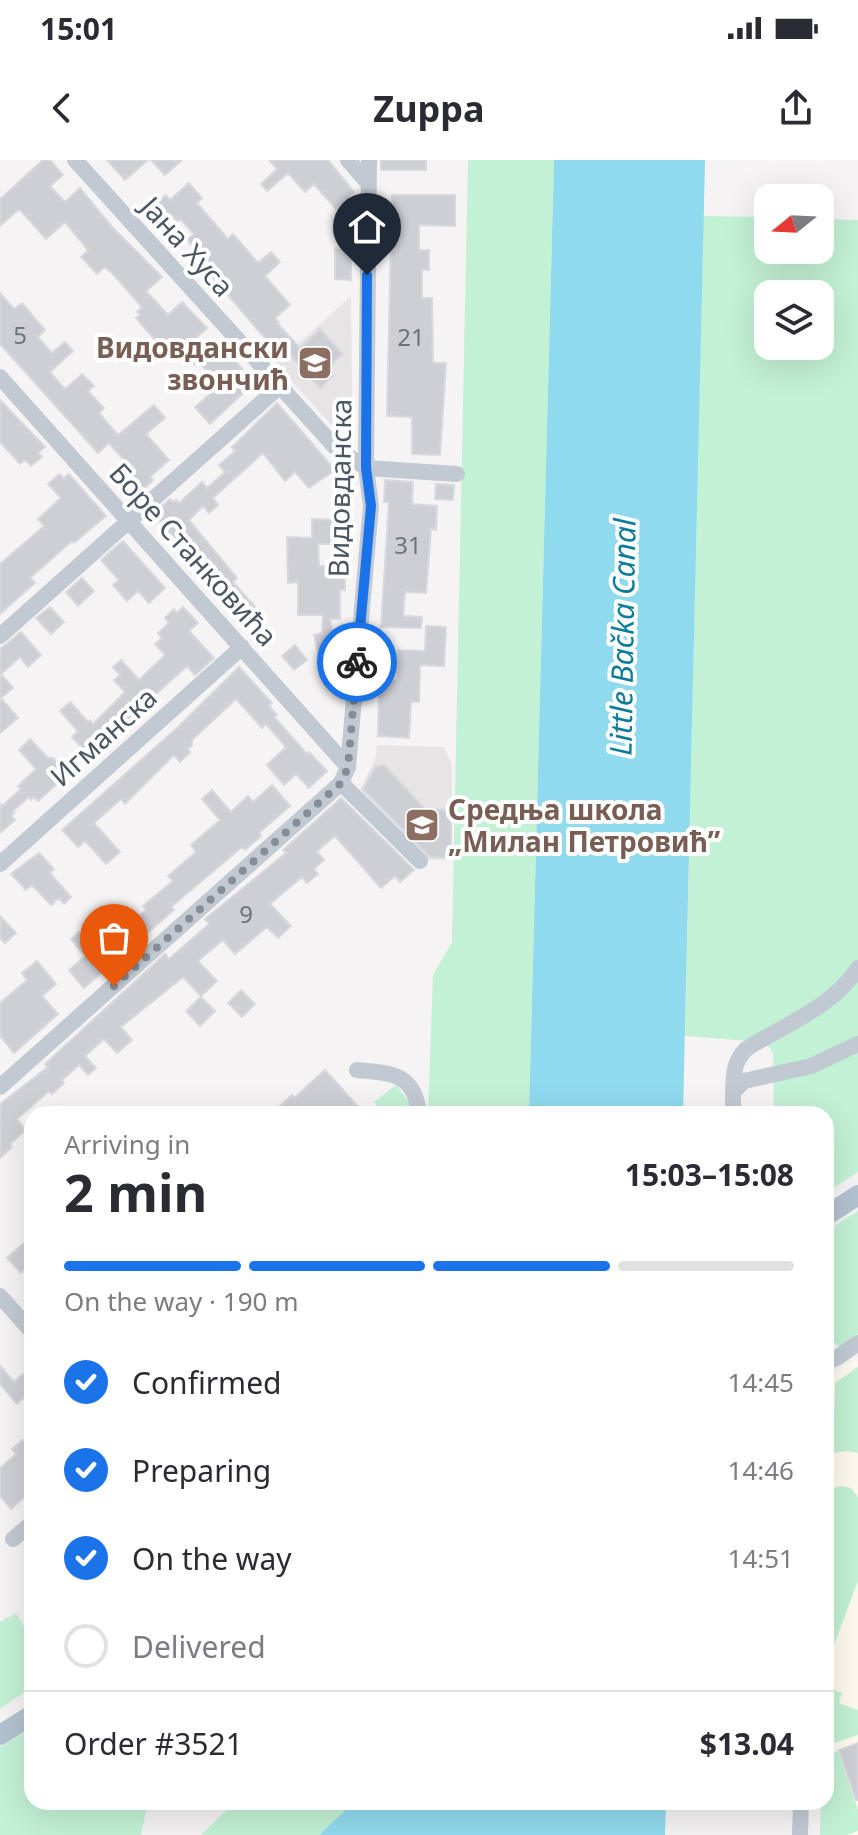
<!DOCTYPE html>
<meta charset="utf-8">
<style>
:root{--surface:#fff;--page:#f2f2f3;--text:#2b2b33;--muted:#7c7c81;--line:#e1e1e2;--accent:#1a73e8}
body{margin:0;font-family:"Noto Sans",sans-serif;background:var(--page);color:var(--text);height:100vh;display:flex;flex-direction:column;font-size:30px;white-space:nowrap}
*{box-sizing:border-box;margin:0}
p{font-size:26px;color:var(--muted)}
.icon{flex:none;width:44px;height:44px;fill:none;stroke:currentColor;stroke-width:2;stroke-linecap:round;stroke-linejoin:round}
.map{position:relative;flex:1;overflow:hidden}
.panel{position:absolute;left:24px;top:946px;width:810px;height:704px;display:flex;flex-direction:column;background:var(--surface);border-radius:24px;box-shadow:0 8px 32px #0002}
.panel>*{flex:none}
.needle{width:52px;rotate:252deg}
.controls{position:absolute;left:754px;top:24px;display:grid;gap:16px}
.controls a{display:grid;place-items:center;width:80px;height:80px;border-radius:16px;background:var(--surface);box-shadow:0 8px 32px #0002;font-size:40px}
.pin{position:absolute;display:grid;place-items:center;width:68px;height:68px;color:#fff;margin:-82px -34px;border-radius:50% 50% 50% 0;rotate:-45deg;box-shadow:0 0 8px #0007}
.pin .icon{rotate:45deg}
.courier{position:absolute;display:grid;place-items:center;width:80px;height:80px;margin:-40px;border:6px solid #1a73e8;border-radius:50%;background:#fff;color:#222;box-shadow:0 2px 10px #0007}
.overview em{font-style:normal;font-weight:700}
.overview div{display:flex;flex-direction:column-reverse}
.overview{display:flex;align-items:center;justify-content:space-between;height:136px;padding:0 40px}
h1{font-size:52px;font-weight:700;line-height:60px}
.bar{display:grid;grid-template-columns:repeat(4,1fr);gap:12px 8px;align-content:center;height:96px;padding:0 40px}
.bar i{height:10px;border-radius:6px;background:var(--line)}
.bar .current{background:var(--accent)}
.bar p{grid-column:span 4}
.line{display:flex;align-items:center;gap:20px;padding:0 40px;border-top:2px solid var(--line)}
.line div{flex:1}
ol{padding:0 40px;list-style:none}
li{display:flex;align-items:center;gap:24px;height:88px}
li p{margin-inline-start:auto}
li .icon{padding:8px;border-radius:50%;background:var(--accent);color:#fff;stroke-width:4}
li:last-child{color:var(--muted)}
li i{width:44px;height:44px;border:4px solid var(--line);border-radius:50%}
.status{display:flex;justify-content:space-between;align-items:center;height:56px;padding:0 40px;background:var(--surface);direction:ltr}
.status svg{height:22px;fill:currentColor}
header{display:flex;justify-content:space-between;align-items:center;height:104px;padding:0 40px;background:var(--surface);font-size:36px;font-weight:700}
.map>svg:first-child{display:block}
</style>
<div class="status"><b>15:01</b><svg viewBox="0 0 49 12"><path d="M0 12V9h3v3zM5 12V6h3v6zM10 12V3h3v9zM15 12V0h3v12zM26 1h20v11H26zM47 4h2v5h-2z"/></svg></div>
<header><svg class="icon" aria-label="back" viewBox="0 0 24 24"><path d="M15 5l-7 7 7 7"/></svg>Zuppa<svg class="icon" aria-label="share" viewBox="0 0 24 24"><path d="M12 15V3M7 8l5-5 5 5M5 13v7h14v-7"/></svg></header>
<div class="map">
<svg width="858" height="1675" viewBox="0 0 858 1675">
<rect width="100%" height="100%" fill="#f5f3f3"/>
<!-- commercial -->
<path fill="#fdf9ef" d="M 858,1197 L 858,1675 L 825,1675 L 826,1219 Z"/>
<!-- education -->
<path fill="#e6e4e5" d="M 351,136 L 352,260 L 349,265 L 334,268 L 276,204 Z
M 377,585 L 444,587 L 452,606 L 452,700 L 425,700 L 360,630 L 375,599 Z"/>
<!-- green -->
<path fill="#c3f1d5" fill-rule="evenodd" d="M 468,0 L 554,0 L 529,954 L 428,954 L 433,815 L 452,782 Z
M 703,56 L 768,57 L 768,90 L 820,90 L 820,59 L 858,60 L 858,1012 L 826,1033 L 826,954 L 774,954 L 773,892 L 764,882 L 685,876 ZM 768,134 L 820,134 L 820,186 L 768,186 Z
M 396,925 L 415,950 L 410,954 L 383,954 L 374,942 Z
M 858,1051 L 858,1174 L 840,1187 L 826,1176 L 826,1071 Z
M 858,1207 L 858,1293 L 849,1291 L 833,1293 L 835,1223 Z
M 840,1326 L 851,1328 L 858,1337 L 858,1421 L 831,1493 L 830,1515 L 826,1513 L 828,1336 L 832,1329 Z
M 16,1453 L 32,1479 L 32,1527 L 0,1549 L 0,1462 Z
M 834,1530 L 842,1533 L 839,1543 L 858,1550 L 858,1575 L 826,1586 L 826,1531 Z
M 32,1568 L 32,1642 L 148,1642 L 141,1675 L 0,1675 L 0,1587 Z
M 838,1591 L 858,1650 L 858,1671 L 847,1675 L 820,1675 L 821,1642 L 826,1642 L 826,1595 Z
M 235,1642 L 354,1642 L 319,1675 L 201,1675 Z"/>
<!-- water -->
<path fill="#90daee" d="M 554,0 L 705,0 L 683,954 L 529,954 Z
M 354,1642 L 666,1642 L 665,1675 L 319,1675 Z"/>
<!-- building -->
<path fill="#cdcfd5" stroke="#d7d9de" stroke-width="2" d="M 43,0 L 50,0 L 63,15 L 50,26 L 65,42 L 80,28 L 112,67 L 162,117 L 146,131 L 168,155 L 182,142 L 207,168 L 197,177 L 211,193 L 221,184 L 254,223 L 210,264 L 195,247 L 219,226 L 199,202 L 195,205 L 179,188 L 169,196 L 136,158 L 140,155 L 137,152 L 142,147 L 112,113 L 104,107 L 97,114 L 81,97 L 88,90 L 65,62 L 46,79 L 21,51 L 18,50 L 0,66 L 0,39 Z
M 107,0 L 148,0 L 125,20 Z
M 151,0 L 182,0 L 165,15 Z
M 269,0 L 328,0 L 354,32 L 336,49 L 314,24 L 305,32 L 288,13 L 267,31 L 261,24 L 277,9 Z
M 381,0 L 426,0 L 426,10 L 381,10 Z
M 189,23 L 202,38 L 197,43 L 228,79 L 233,74 L 258,103 L 271,92 L 280,102 L 265,116 L 290,145 L 275,158 L 279,162 L 277,163 L 300,188 L 320,169 L 343,194 L 326,209 L 332,217 L 320,228 L 288,193 L 282,198 L 201,104 L 204,101 L 187,80 L 194,74 L 180,59 L 177,62 L 172,56 L 162,64 L 149,49 L 166,35 L 170,40 Z
M 392,35 L 455,35 L 455,66 L 419,65 L 419,90 L 429,90 L 429,110 L 422,110 L 422,138 L 432,138 L 433,203 L 446,203 L 440,295 L 412,294 L 412,257 L 387,256 Z
M 335,88 L 351,89 L 351,120 L 335,119 Z
M 0,133 L 14,149 L 22,143 L 45,170 L 38,177 L 52,193 L 65,182 L 73,191 L 50,212 L 65,229 L 82,214 L 94,226 L 88,231 L 104,248 L 99,253 L 118,275 L 154,245 L 165,258 L 146,274 L 169,300 L 150,317 L 153,320 L 139,334 L 122,317 L 131,308 L 109,283 L 98,293 L 0,184 Z
M 0,240 L 45,287 L 38,293 L 42,297 L 31,306 L 25,300 L 20,304 L 0,282 Z
M 277,243 L 335,310 L 309,328 L 295,312 L 285,321 L 263,293 L 213,338 L 218,345 L 209,353 L 203,346 L 189,360 L 237,418 L 233,422 L 258,450 L 248,459 L 153,354 L 170,339 L 173,342 L 176,340 L 179,343 L 202,322 L 207,328 L 225,312 L 219,305 L 235,291 L 232,287 Z
M 59,314 L 64,318 L 69,314 L 106,356 L 74,383 L 72,381 L 30,418 L 35,423 L 0,454 L 0,404 L 44,366 L 38,359 L 61,338 L 48,324 Z
M 385,320 L 413,322 L 412,344 L 437,346 L 436,370 L 431,369 L 426,433 L 405,432 L 403,456 L 422,457 L 421,468 L 381,467 L 389,342 L 384,342 Z
M 436,324 L 454,325 L 453,340 L 435,339 Z
M 312,359 L 345,360 L 345,384 L 318,384 L 319,406 L 345,406 L 345,430 L 340,430 L 340,459 L 330,459 L 338,498 L 320,502 L 314,475 L 322,473 L 323,455 L 298,455 L 298,422 L 288,423 L 287,377 L 312,378 Z
M 123,381 L 165,428 L 149,443 L 138,431 L 127,441 L 113,425 L 119,420 L 101,400 Z
M 82,418 L 94,431 L 78,446 L 66,432 Z
M 50,447 L 64,462 L 51,474 L 36,458 Z
M 183,447 L 198,463 L 189,471 L 214,498 L 195,515 L 187,506 L 89,595 L 72,577 L 78,571 L 60,551 L 70,542 L 88,562 L 90,560 L 93,564 L 125,532 L 114,520 L 120,515 L 113,507 L 121,500 L 139,520 L 165,495 L 155,484 L 162,478 L 158,473 L 169,463 L 165,458 L 174,449 L 177,453 Z
M 426,466 L 446,467 L 444,506 L 420,505 L 419,542 L 411,542 L 409,578 L 378,576 L 379,519 L 397,520 L 398,490 L 425,491 Z
M 21,472 L 41,495 L 28,507 L 20,497 L 1,514 L 13,528 L 1,538 L 18,558 L 0,573 L 0,489 Z
M 295,485 L 307,500 L 294,510 L 282,496 Z
M 239,507 L 272,543 L 269,546 L 277,555 L 274,557 L 307,594 L 309,592 L 327,611 L 309,628 L 296,614 L 284,625 L 267,605 L 286,587 L 266,564 L 262,568 L 236,539 L 192,580 L 192,585 L 188,589 L 190,592 L 180,602 L 174,595 L 125,644 L 121,639 L 94,663 L 120,692 L 106,704 L 85,681 L 78,687 L 62,670 L 177,568 Z
M 30,579 L 48,598 L 53,598 L 68,614 L 38,641 L 34,637 L 31,640 L 29,637 L 13,651 L 14,653 L 11,656 L 15,660 L 0,673 L 0,644 L 2,646 L 21,629 L 18,626 L 36,609 L 19,590 Z
M 384,605 L 425,649 L 451,650 L 451,698 L 430,697 L 363,629 L 376,606 Z
M 272,625 L 290,646 L 259,673 L 261,676 L 245,690 L 242,687 L 171,747 L 174,750 L 84,828 L 69,810 L 85,796 L 71,779 L 79,772 L 97,793 L 117,775 L 104,760 L 115,750 L 128,766 L 146,750 L 143,746 L 173,721 L 168,716 L 196,692 L 191,685 L 220,660 L 202,639 L 212,630 L 231,652 L 248,636 L 253,642 Z
M 341,638 L 414,710 L 400,722 L 395,716 L 381,728 L 335,676 L 317,691 L 324,700 L 314,709 L 318,714 L 307,723 L 302,717 L 270,744 L 291,766 L 278,778 L 267,767 L 235,794 L 223,780 L 198,801 L 217,821 L 201,836 L 183,817 L 121,867 L 132,880 L 117,893 L 104,879 L 85,896 L 96,908 L 88,915 L 79,905 L 62,920 L 64,923 L 52,934 L 49,931 L 17,959 L 26,970 L 10,984 L 12,987 L 0,998 L 0,944 L 48,907 L 45,904 L 165,794 L 169,799 L 209,764 L 205,759 L 286,693 L 283,690 Z
M 39,693 L 54,709 L 50,713 L 71,737 L 64,744 L 59,738 L 51,745 L 32,725 L 26,730 L 11,714 Z
M 0,756 L 16,773 L 5,783 L 0,778 Z
M 37,801 L 56,824 L 42,836 L 58,854 L 14,893 L 0,876 L 0,843 L 27,820 L 22,813 Z
M 241,830 L 255,844 L 242,857 L 228,843 Z
M 201,837 L 215,851 L 200,866 L 186,851 Z
M 325,910 L 365,954 L 271,954 L 292,935 L 294,938 Z
M 25,1082 L 32,1090 L 32,1103 L 21,1113 L 7,1098 Z
M 0,1206 L 14,1222 L 32,1206 L 32,1230 L 17,1244 L 0,1224 Z
M 23,1280 L 32,1290 L 32,1330 L 11,1349 L 0,1336 L 0,1308 L 16,1294 L 12,1289 Z
M 858,1583 L 858,1640 L 856,1640 L 839,1590 Z"/>
<g fill="none" stroke-linecap="round" stroke-linejoin="round">
<!-- minor -->
<path stroke="#c1cad2" stroke-width="16" d="M 75,0 L 335,287 L 366,308 L 457,314
M 348,0 L 368,23
M 0,217 L 348,607
M 0,476 L 280,226
M 341,623 L 420,701
M 0,704 L 242,487
M 357,910 C 391,913 415,913 419,954
M 0,927 L 341,623 L 348,607 L 371,346 L 366,308 L 369,0
M 733,932 C 734,914 733,903 746,889 C 784,865 833,847 858,808
M 733,954 L 733,932 L 744,921 L 811,906 L 858,884
M 0,1136 L 32,1172
M 826,1202 L 838,1197 L 858,1183
M 13,1379 L 32,1363
M 800,1675 L 801,1642"/>
<!-- major -->
<path stroke="#b3c2d1" stroke-width="20" d="M 826,1056 L 858,1035
M 0,1575 L 32,1555"/>
</g>
<g fill="none" stroke-linecap="round" stroke-linejoin="round">
<!-- done -->
<path stroke="#868d94" stroke-width="8" stroke-dasharray="0 14.4" d="M 114,826 L 341,623 L 348,607 L 357,502"/>
<!-- route -->
<path stroke="#1a73e8" stroke-width="10" d="M 357,502 L 371,346 L 366,308 L 367,115"/>
</g>
<!-- icons -->
<defs>
<g id="school-square" transform="scale(1.8)"><rect x="-9" y="-9" width="18" height="18" rx="4" fill="#8d6e63" stroke="#fff"/><path d="M0-5L7-2L0 1L-7-2ZM-4 1L0 2.5L4 1V4Q0 6-4 4Z" fill="#fff"/></g>
</defs>
<g fill-rule="evenodd">
<use href="#school-square" x="315" y="203"/>
<use href="#school-square" x="422" y="665"/>
</g>
<g text-anchor="middle" dominant-baseline="central" stroke-width="8" stroke-linejoin="round" paint-order="stroke">
<!-- number labels -->
<g font-size="24" fill="#6b747e">
<text x="20" y="174">5</text>
<text x="411" y="176">21</text>
<text x="408" y="384">31</text>
<text x="246" y="753">9</text>
</g>
<!-- street labels -->
<g font-size="28" fill="#4a5661" stroke="#fff">
<text transform="translate(188 86) rotate(48)">Јана Хуса</text>
<text transform="translate(339 328) rotate(-89)">Видовданска</text>
<text transform="translate(194 394) rotate(48)">Боре Станковића</text>
<text transform="translate(103 576) rotate(-42)">Игманска</text>
</g>
<!-- education labels -->
<g font-size="28" font-weight="bold" fill="#785e54" stroke="#fff" text-anchor="end">
<text x="289" y="187">Видовдански<tspan x="289" dy="32">звончић</tspan></text>
<text x="448" y="649" text-anchor="start">Средња школа<tspan x="448" dy="32">„Милан Петровић”</tspan></text>
</g>
<!-- water labels -->
<g font-size="30" font-style="italic" fill="#0c7c9b" stroke="#fff">
<text transform="translate(622 477) rotate(-89)">Little Bačka Canal</text>
</g>
</g>
</svg>
<div class="controls">
<a><svg class="needle" viewBox="-14 -14 28 28"><path d="M0-13l5 13h-10z" fill="#e53935"/><path d="M0 13l5-13h-10z" fill="#7c7c81"/></svg></a>
<a><svg class="icon" aria-label="layers" viewBox="0 0 24 24"><path d="M12 4l9 5-9 5-9-5zM3 14l9 5 9-5"/></svg></a>
</div>
<div class="pin" style="left:114px;top:826px;background:#ea580c"><svg class="icon" aria-label="bag" viewBox="0 0 24 24"><path d="M5 8h14l-1 12H6zM9 8a3 3 0 0 1 6 0"/></svg></div>
<div class="pin" style="left:367px;top:115px;background:#1f2937"><svg class="icon" aria-label="home" viewBox="0 0 24 24"><path d="M3 11l9-7 9 7M6 9v11h12V9"/></svg></div>
<div class="courier" style="left:357px;top:502px"><svg class="icon" aria-label="bike" viewBox="0 0 24 24"><circle cx="6" cy="16" r="4"/><circle cx="18" cy="16" r="4"/><path d="M6 16l4-8h5l3 8M10 8l3 8H6M13 5h3"/></svg></div>
<section class="panel">
<div class="overview"><div><h1>2 min</h1><p>Arriving in</p></div><em>15:03–15:08</em></div>
<div class="bar"><i class="current"></i><i class="current"></i><i class="current"></i><i></i><p>On the way · 190 m</p></div>
<ol>
<li><svg class="icon" aria-label="check" viewBox="0 0 24 24"><path d="M5 12l5 5 9-10"/></svg>Confirmed<p>14:45</p></li>
<li><svg class="icon" aria-label="check" viewBox="0 0 24 24"><path d="M5 12l5 5 9-10"/></svg>Preparing<p>14:46</p></li>
<li><svg class="icon" aria-label="check" viewBox="0 0 24 24"><path d="M5 12l5 5 9-10"/></svg>On the way<p>14:51</p></li>
<li><i></i>Delivered</li>
</ol>
<div class="line" style="height:104px"><div>Order #3521</div><b>$13.04</b></div>
</section>
</div>
